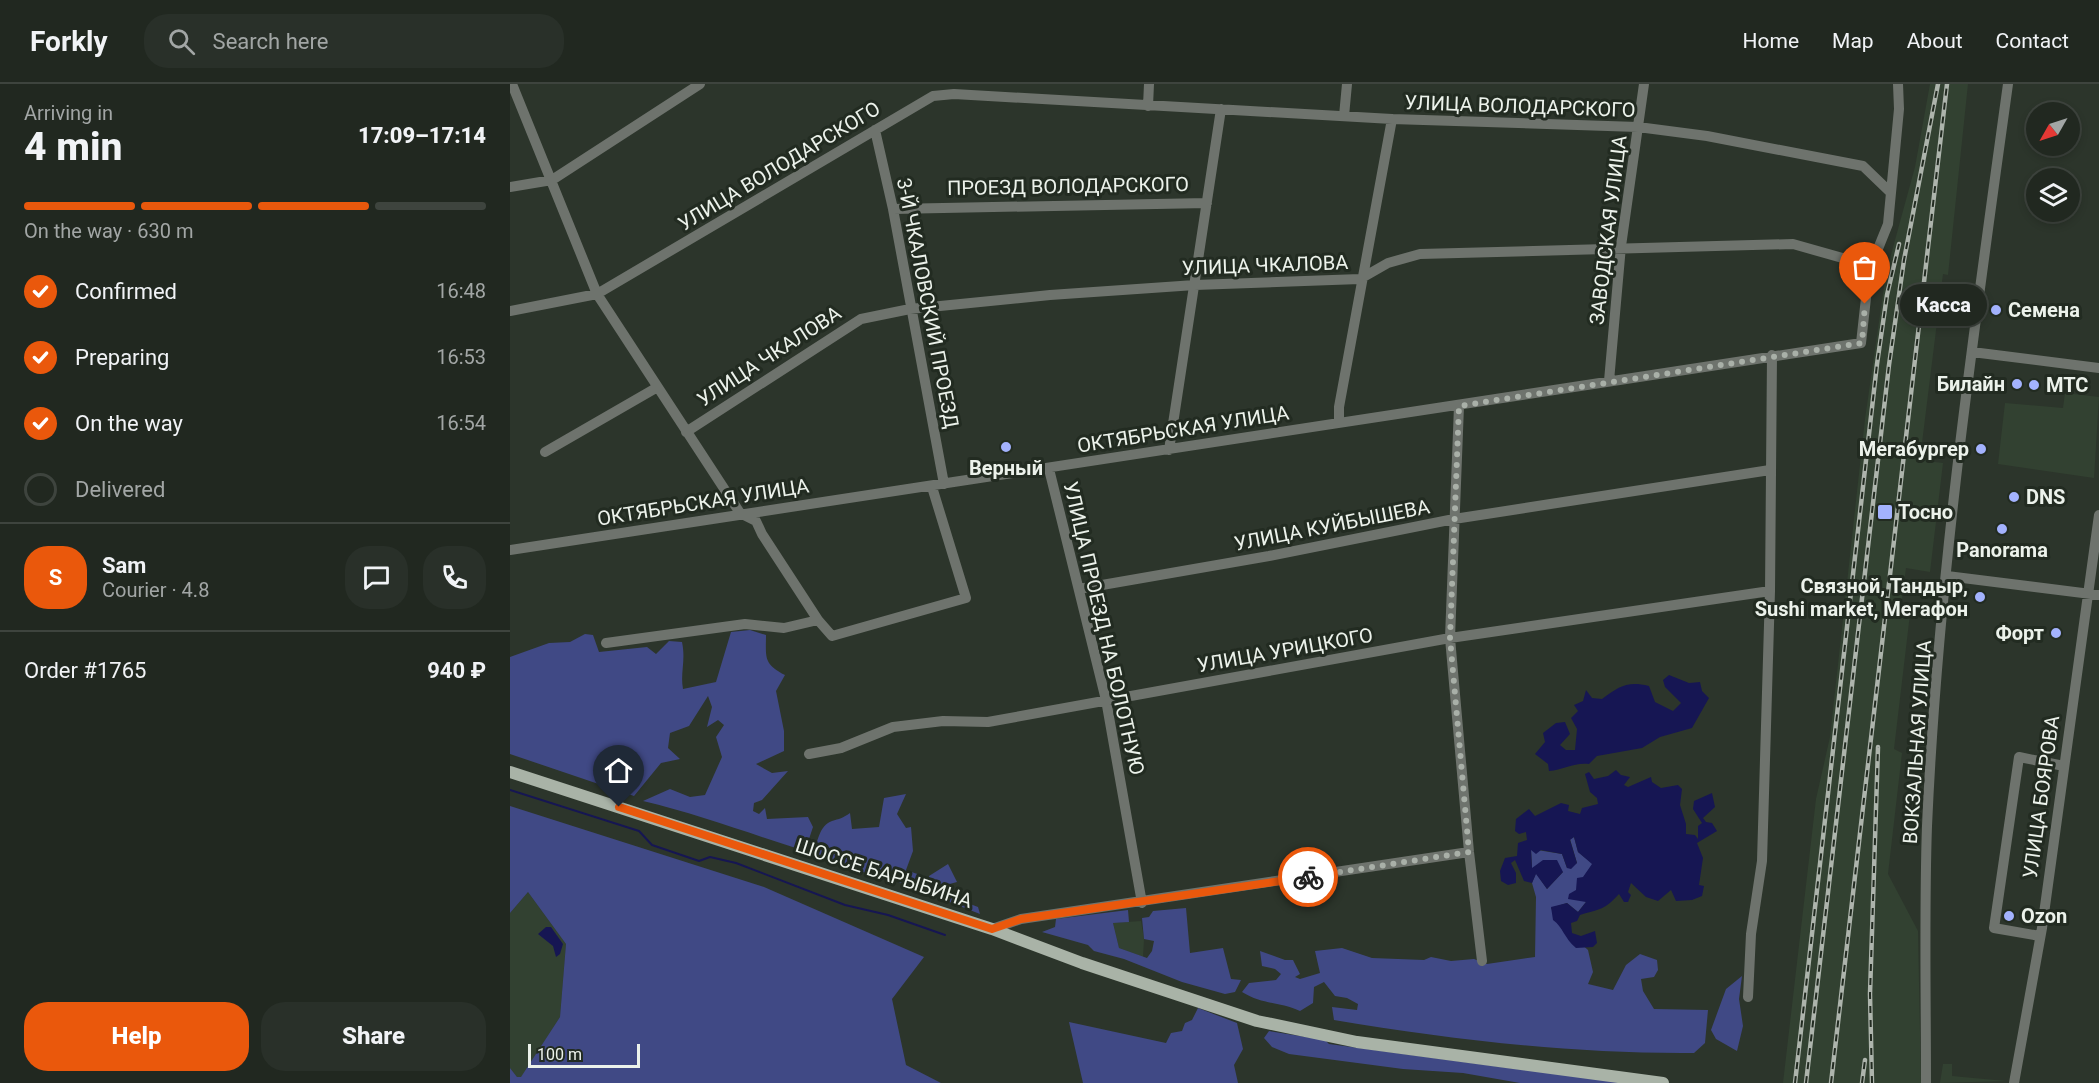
<!DOCTYPE html>
<meta charset="utf-8">
<style>
:root{--surface:#212820;--page:#293029;--text:#f1f3f6;--muted:#a2a6a5;--line:#3e443e;--accent:#ea580c}
body{margin:0;font-family:Roboto,sans-serif;background:var(--page);color:var(--text);height:100vh;display:flex;flex-direction:column;font-size:22px;white-space:nowrap}
*{box-sizing:border-box;margin:0}
p{font-size:20px;color:var(--muted)}
.icon{flex:none;width:33px;height:33px;fill:none;stroke:currentColor;stroke-width:2;stroke-linecap:round;stroke-linejoin:round}
.map{position:relative;flex:1;overflow:hidden}
.panel{display:flex;flex-direction:column;background:var(--surface);width:510px}
.panel>*{flex:none}
.needle{width:39px;rotate:231deg}
.controls{position:absolute;left:1516px;top:18px;display:grid;gap:12px}
.controls a{display:grid;place-items:center;width:54px;height:54px;border-radius:50%;background:var(--surface);box-shadow:0 3px 9px #0003,0 0 0 2px var(--line);font-size:30px}
.scale{position:absolute;left:18px;bottom:15px;width:112px;box-sizing:border-box;padding-left:6px;border:3px solid #ecf2eb;border-top:0;font-size:16px;line-height:21px;white-space:nowrap;color:#ecf2eb;-webkit-text-stroke:4px #222b21;paint-order:stroke}
.pin{position:absolute;display:grid;place-items:center;width:51px;height:51px;color:#fff;margin:-62px -26px;border-radius:50% 50% 50% 0;rotate:-45deg;box-shadow:0 0 6px #0007}
.pin .icon{rotate:45deg}
.courier{position:absolute;display:grid;place-items:center;width:60px;height:60px;margin:-30px;border:4px solid #ea580c;border-radius:50%;background:#fff;color:#222;box-shadow:0 2px 8px #0007}
.bubble{position:absolute;height:42px;border-radius:21px;background:var(--surface);box-shadow:0 3px 9px #0003,0 0 0 2px var(--line);font-size:20px;font-weight:800;line-height:42px;text-align:center}
.overview em{font-style:normal;font-weight:800}
.overview div{display:flex;flex-direction:column-reverse}
.overview{display:flex;align-items:center;justify-content:space-between;height:102px;padding:0 24px}
h1{font-size:39px;font-weight:800;line-height:45px}
.bar{display:grid;grid-template-columns:repeat(4,1fr);gap:9px 6px;align-content:center;height:72px;padding:0 24px}
.bar i{height:8px;border-radius:4px;background:var(--line)}
.bar .active{background:var(--accent)}
.bar p{grid-column:span 4}
.line{display:flex;align-items:center;gap:15px;padding:0 24px;border-top:2px solid var(--line)}
.line div{flex:1}
.round{display:grid;place-items:center;flex:none;width:63px;height:63px;border-radius:24px;background:var(--page)}
ol{padding:0 24px;list-style:none}
li{display:flex;align-items:center;gap:18px;height:66px}
li p{margin-inline-start:auto}
li .icon{padding:6px;border-radius:50%;background:var(--accent);color:#fff;stroke-width:4}
li:last-child{color:var(--muted)}
li i{width:33px;height:33px;border:3px solid var(--line);border-radius:50%}
.primary-button{display:flex;gap:12px;margin-top:auto;padding:12px 24px}
.primary-button a{flex:1;height:69px;border-radius:24px;background:var(--accent);color:#fff;font-size:24px;font-weight:800;line-height:69px;text-align:center}
.primary-button a+a{background:var(--page);color:var(--text)}
header{display:flex;align-items:center;gap:36px;box-sizing:border-box;height:84px;padding:0 30px;background:var(--surface);border-bottom:2px solid var(--line)}
header strong{font-size:28px}
nav{display:flex;gap:33px;margin-inline-start:auto;font-size:21px}
.search{width:420px;height:54px;background:var(--page);display:flex;align-items:center;gap:15px;box-sizing:border-box;padding:0 21px;border-radius:24px;color:var(--muted);font-size:22px}
main{display:flex;flex:1;min-height:0}
.map>svg:first-child{display:block}
</style>
<header>
<strong>Forkly</strong>
<div class="search"><svg class="icon" aria-label="search" viewBox="0 0 24 24"><circle cx="10" cy="10" r="6"/><path d="M15 15l6 6"/></svg>Search here</div>
<nav><a>Home</a><a>Map</a><a>About</a><a>Contact</a></nav>
</header>
<main>
<section class="panel">
<div class="overview"><div><h1>4 min</h1><p>Arriving in</p></div><em>17:09–17:14</em></div>
<div class="bar"><i class="active"></i><i class="active"></i><i class="active"></i><i></i><p>On the way · 630 m</p></div>
<ol>
<li><svg class="icon" aria-label="check" viewBox="0 0 24 24"><path d="M5 12l5 5 9-10"/></svg>Confirmed<p>16:48</p></li>
<li><svg class="icon" aria-label="check" viewBox="0 0 24 24"><path d="M5 12l5 5 9-10"/></svg>Preparing<p>16:53</p></li>
<li><svg class="icon" aria-label="check" viewBox="0 0 24 24"><path d="M5 12l5 5 9-10"/></svg>On the way<p>16:54</p></li>
<li><i></i>Delivered</li>
</ol>
<div class="line" style="height:108px"><b class="round" style="background:var(--accent);color:#fff">S</b><div><b>Sam</b><p>Courier · 4.8</p></div><a class="round"><svg class="icon" aria-label="chat" viewBox="0 0 24 24"><path d="M4 5h16v11H9l-5 4z"/></svg></a><a class="round"><svg class="icon" aria-label="phone" viewBox="0 0 24 24"><path d="M5 4h4l2 5-3 2q2 4 5 5l2-3 5 2v4C11 20 4 13 5 4z"/></svg></a></div>
<div class="line" style="height:78px"><div>Order #1765</div><b>940 ₽</b></div>
<div class="primary-button"><a>Help</a><a>Share</a></div>
</section>
<div class="map">
<svg width="1589" height="999" viewBox="0 0 1589 999">
<rect width="100%" height="100%" fill="#2c352b"/>
<!-- built -->
<path fill="#324131" d="M 1420,0 L 1458,0 L 1438,191 L 1433,190 L 1411,367 L 1421,368 L 1420,375 L 1416,377 L 1433,379 L 1420,488 L 1396,484 L 1391,523 L 1398,523 L 1397,529 L 1400,530 L 1384,665 L 1392,669 L 1378,790 L 1408,847 L 1411,999 L 1273,999 L 1306,715 L 1320,653 L 1355,335 L 1376,189 L 1405,83 Z
M 1555,309 L 1589,313 L 1584,394 L 1488,380 L 1495,319 L 1553,324 Z
M 18,808 L 56,860 L 50,933 L 11,994 L 7,993 L 0,984 L 0,829 Z
M 631,837 L 634,855 L 633,873 L 609,864 L 603,839 Z
M 1433,980 L 1442,980 L 1442,992 L 1496,997 L 1430,999 Z"/>
<!-- green -->
<path fill="#404985" d="M 240,546 L 256,551 C 256,573 253,580 275,591 L 266,607 L 274,647 L 274,667 L 246,680 L 262,689 L 278,687 L 252,716 L 244,719 L 243,727 L 249,730 L 255,724 L 257,735 L 298,733 L 303,743 L 295,767 C 241,750 188,730 133,717 L 160,705 L 180,713 L 195,711 L 212,673 L 206,653 L 214,641 L 208,636 L 197,643 L 202,623 L 198,612 L 179,642 L 160,649 L 158,664 L 170,675 L 151,679 L 124,712 L 0,670 L 0,573 L 39,559 L 60,558 L 75,550 L 83,551 L 89,568 L 137,563 L 146,570 L 159,557 L 172,558 C 176,577 170,589 173,605 L 206,598 L 221,548 Z
M 396,710 L 387,730 L 396,744 L 401,743 L 403,767 L 396,786 L 413,792 L 412,802 L 420,800 L 419,792 L 438,780 L 447,798 L 421,805 L 468,823 L 470,830 L 383,796 L 366,795 L 348,785 L 335,784 L 303,771 C 307,760 309,741 322,737 C 329,735 333,734 340,729 L 342,745 L 369,743 L 374,714 Z
M 0,722 L 254,803 L 414,873 L 382,915 L 396,981 L 431,999 L 0,999 L 0,984 L 7,993 L 11,993 L 50,933 L 56,860 L 18,808 L 0,829 Z
M 1064,753 L 1068,768 L 1083,780 L 1073,794 L 1076,818 L 1068,828 L 1057,819 L 1041,824 L 1051,842 L 1078,866 L 1083,888 L 1078,900 L 1103,906 L 1116,881 L 1130,870 L 1147,876 L 1148,886 L 1144,893 L 1131,895 L 1133,907 L 1144,925 L 1198,926 L 1195,959 L 1184,969 C 1063,970 944,956 824,936 L 822,923 L 847,926 L 848,920 L 837,914 L 825,912 L 814,898 L 804,903 L 803,919 L 790,927 C 768,917 753,921 732,908 L 739,899 L 766,896 L 771,890 L 765,885 L 752,882 L 750,867 L 775,876 L 783,876 L 790,890 L 785,893 L 790,895 L 810,889 L 805,867 L 832,864 L 862,874 L 914,876 L 921,873 L 941,877 L 964,875 L 977,880 L 1025,873 L 1026,813 L 1022,799 L 1026,789 L 1037,805 L 1053,788 L 1022,784 L 1021,765 L 1052,770 L 1057,784 L 1067,779 L 1060,755 Z
M 676,824 L 680,869 L 713,864 L 721,895 L 731,896 L 725,908 L 715,910 L 672,898 L 614,875 L 584,867 L 578,861 L 532,848 L 545,843 L 546,835 L 618,826 L 619,838 L 603,839 L 609,864 L 637,874 L 642,867 L 644,857 L 634,855 L 632,834 L 639,833 L 643,827 Z
M 1232,892 L 1229,915 L 1233,942 L 1227,967 L 1206,955 L 1201,946 L 1216,905 Z
M 688,924 L 727,939 L 733,965 L 724,981 L 728,999 L 573,999 L 559,938 L 656,959 L 661,949 L 672,947 L 675,939 L 682,936 Z
M 759,947 L 815,956 L 819,960 L 1113,999 L 1010,999 L 953,989 L 893,985 L 779,970 L 762,963 L 754,954 Z"/>
<!-- water -->
<path fill="#161653" d="M 1159,591 L 1179,599 L 1190,598 L 1192,607 L 1199,614 L 1182,644 L 1150,653 L 1132,664 L 1087,672 L 1079,680 C 1065,678 1053,686 1039,687 L 1038,680 L 1025,670 L 1035,658 L 1033,649 L 1046,639 L 1055,638 L 1060,650 L 1050,661 L 1056,666 L 1065,666 L 1067,645 L 1061,634 L 1068,627 L 1064,621 L 1073,617 L 1076,606 L 1082,614 L 1092,615 C 1110,602 1117,597 1139,602 L 1145,618 L 1163,627 L 1171,619 L 1155,603 L 1153,596 Z
M 1106,686 L 1111,691 L 1120,693 L 1114,701 L 1118,703 L 1141,693 L 1142,698 L 1151,704 L 1168,701 L 1172,705 L 1170,721 L 1176,740 L 1176,750 L 1185,751 L 1188,755 L 1188,742 L 1192,739 L 1183,725 L 1184,717 L 1202,709 L 1205,723 L 1193,734 L 1196,738 L 1202,739 L 1207,747 L 1187,759 L 1193,774 L 1189,801 L 1194,802 L 1192,812 L 1182,816 L 1166,817 L 1161,806 L 1148,817 L 1136,813 L 1121,799 L 1118,808 L 1121,811 L 1118,818 L 1114,818 L 1109,810 C 1093,827 1092,824 1070,831 L 1067,837 L 1061,839 L 1062,849 L 1071,852 L 1085,847 L 1087,859 L 1083,863 L 1066,864 C 1054,854 1053,843 1043,836 L 1041,823 L 1057,819 L 1068,828 L 1076,818 L 1058,815 L 1059,810 L 1066,806 L 1067,794 L 1073,793 L 1082,780 L 1068,768 L 1064,753 L 1060,756 L 1067,779 L 1061,785 L 1057,784 L 1052,770 L 1031,766 L 1026,770 L 1021,766 L 1022,784 L 1033,776 L 1047,776 L 1053,788 L 1037,805 L 1026,790 L 1022,799 L 1014,797 L 1005,776 L 1001,779 L 1006,789 L 1006,799 L 998,801 L 991,797 L 990,787 L 995,774 L 1007,772 L 1008,759 L 1017,756 L 1016,748 L 1009,750 L 1005,747 L 1006,735 L 1019,725 L 1025,732 L 1051,719 L 1059,721 L 1058,727 L 1070,730 L 1072,724 L 1088,720 L 1087,714 L 1080,708 L 1075,690 L 1079,688 L 1084,695 L 1098,692 Z
M 36,843 L 41,843 L 53,860 L 50,870 L 46,873 L 43,862 L 28,850 Z"/>
<g fill="none" stroke-linecap="round" stroke-linejoin="round">
<!-- stream -->
<path stroke="#161653" stroke-width="2" d="M 0,706 L 129,747 L 142,761 L 189,777 L 200,773 L 226,779 L 335,821 L 378,831 L 435,851"/>
<!-- minor -->
<path stroke="#6e736d" stroke-width="10" d="M 2,0 L 87,210 L 230,429 L 246,437 L 252,450 L 308,536 L 322,552 L 456,514 L 422,403
M 638,22 L 639,0
M 834,32 L 837,0
M 365,46 L 383,125 L 434,400
M 0,103 L 42,96 L 190,0
M 383,125 L 697,119
M 0,227 L 87,210 L 423,12 L 444,10 L 882,35 L 1128,43 L 1197,52 L 1353,82 L 1379,107
M 1462,268 L 1589,284
M 1099,297 L 1111,162 L 1134,0
M 949,322 L 940,554 L 959,768 L 972,877
M 829,338 L 829,323 L 882,35
M 176,348 L 351,235 L 400,225 L 540,211 L 685,201 L 850,195 L 878,179 L 910,170 L 1283,160 L 1343,177 L 1359,187
M 659,366 L 711,25
M 35,368 L 146,304
M 539,385 L 596,616 L 632,819
M 0,466 L 1351,259 L 1359,187 L 1378,140 L 1389,25 L 1388,0
M 1437,492 L 1589,511
M 569,505 L 759,472 L 944,435 L 1260,386
M 96,559 L 235,540 L 274,544 L 308,536
M 299,670 L 331,664 L 383,643 L 433,637 L 478,638 L 940,554 L 1260,507
M 482,845 L 511,835 L 959,768
M 1530,852 L 1484,844 L 1509,673 L 1554,682
M 1238,913 L 1241,850 L 1252,777 L 1260,507 L 1262,271
M 1416,999 C 1416,913 1414,827 1417,742 C 1428,493 1464,246 1498,0
M 1504,999 L 1532,844 L 1589,431"/>
<!-- major -->
<path stroke="#a9b3a7" stroke-width="12" d="M 0,688 L 482,845 L 572,879 L 747,937 L 847,958 L 1153,999"/>
<!-- rail casing -->
<g stroke="#adb4ac" stroke-width="4.5">
<path id="rail" d="M 1285,999 L 1367,280 L 1377,211 L 1389,160
M 1296,999 L 1379,281 L 1394,176 L 1428,0
M 1321,999 L 1437,0
M 1352,999 L 1355,976
M 1362,999 L 1360,910 L 1368,663"/>
</g>
<!-- rail -->
<use href="#rail" stroke="#222b21" stroke-width="2" stroke-dasharray="7" stroke-linecap="butt"/>
</g>
<g fill="none" stroke-linecap="round" stroke-linejoin="round">
<!-- done -->
<path stroke="#a9b0a8" stroke-width="6" stroke-dasharray="0 10.8" d="M 798,793 L 959,768 L 940,554 L 949,322 L 1352,259 L 1355,220"/>
<!-- route -->
<path stroke="#ea580c" stroke-width="8" d="M 109,723 L 482,845 L 511,835 L 798,793"/>
</g>
<!-- markers -->
<g fill="#a3b2fd" stroke="#222b21" stroke-width="2">
<circle cx="1486" cy="226" r="6"/>
<circle cx="1507" cy="300" r="6"/>
<circle cx="1524" cy="301" r="6"/>
<circle cx="496" cy="363" r="6"/>
<circle cx="1471" cy="365" r="6"/>
<circle cx="1504" cy="413" r="6"/>
<rect x="1367" y="420" width="16" height="16" rx="3"/>
<circle cx="1492" cy="445" r="6"/>
<circle cx="1470" cy="513" r="6"/>
<circle cx="1546" cy="549" r="6"/>
<circle cx="1499" cy="832" r="6"/>
</g>
<g text-anchor="middle" dominant-baseline="central" stroke-width="6" stroke-linejoin="round" paint-order="stroke">
<!-- street labels -->
<g font-size="20" fill="#ecf2eb" stroke="#222b21">
<text transform="translate(1010 22) rotate(2)">УЛИЦА ВОЛОДАРСКОГО</text>
<text transform="translate(269 82) rotate(-31)">УЛИЦА ВОЛОДАРСКОГО</text>
<text transform="translate(558 102) rotate(-1)">ПРОЕЗД ВОЛОДАРСКОГО</text>
<text transform="translate(1098 146) rotate(-83)">ЗАВОДСКАЯ УЛИЦА</text>
<text transform="translate(755 181) rotate(-2)">УЛИЦА ЧКАЛОВА</text>
<text transform="translate(418 219) rotate(79)">3-Й ЧКАЛОВСКИЙ ПРОЕЗД</text>
<text transform="translate(259 272) rotate(-33)">УЛИЦА ЧКАЛОВА</text>
<text transform="translate(673 345) rotate(-9)">ОКТЯБРЬСКАЯ УЛИЦА</text>
<text transform="translate(193 418) rotate(-9)">ОКТЯБРЬСКАЯ УЛИЦА</text>
<text transform="translate(822 441) rotate(-11)">УЛИЦА КУЙБЫШЕВА</text>
<text transform="translate(594 544) rotate(77)">УЛИЦА ПРОЕЗД НА БОЛОТНУЮ</text>
<text transform="translate(775 566) rotate(-10)">УЛИЦА УРИЦКОГО</text>
<text transform="translate(1407 658) rotate(-86)">ВОКЗАЛЬНАЯ УЛИЦА</text>
<text transform="translate(1531 713) rotate(-82)">УЛИЦА БОЯРОВА</text>
<text transform="translate(374 789) rotate(18)">ШОССЕ БАРЫБИНА</text>
</g>
<!-- poi labels -->
<g font-size="20" font-weight="bold" fill="#ecf2eb" stroke="#222b21" text-anchor="start">
<text x="1498" y="226">Семена</text>
<text x="1495" y="300" text-anchor="end">Билайн</text>
<text x="1536" y="301">МТС</text>
<text x="1459" y="365" text-anchor="end">Мегабургер</text>
<text x="496" y="384" text-anchor="middle">Верный</text>
<text x="1516" y="413">DNS</text>
<text x="1388" y="428">Тосно</text>
<text x="1492" y="466" text-anchor="middle">Panorama</text>
<text x="1458" y="502" text-anchor="end">Связной, Тандыр,<tspan x="1458" dy="23">Sushi market, Мегафон</tspan></text>
<text x="1534" y="549" text-anchor="end">Форт</text>
<text x="1511" y="832">Ozon</text>
</g>
</g>
</svg>
<div class="controls">
<a><svg class="needle" viewBox="-14 -14 28 28"><path d="M0-13l5 13h-10z" fill="#e53935"/><path d="M0 13l5-13h-10z" fill="#a2a6a5"/></svg></a>
<a><svg class="icon" aria-label="layers" viewBox="0 0 24 24"><path d="M12 4l9 5-9 5-9-5zM3 14l9 5 9-5"/></svg></a>
</div>
<div class="scale">100 m</div>
<div class="pin" style="left:1355px;top:220px;background:#ea580c"><svg class="icon" aria-label="bag" viewBox="0 0 24 24"><path d="M5 8h14l-1 12H6zM9 8a3 3 0 0 1 6 0"/></svg></div>
<div class="pin" style="left:109px;top:723px;background:#1f2937"><svg class="icon" aria-label="home" viewBox="0 0 24 24"><path d="M3 11l9-7 9 7M6 9v11h12V9"/></svg></div>
<div class="courier" style="left:798px;top:793px"><svg class="icon" aria-label="bike" viewBox="0 0 24 24"><circle cx="6" cy="16" r="4"/><circle cx="18" cy="16" r="4"/><path d="M6 16l4-8h5l3 8M10 8l3 8H6M13 5h3"/></svg></div>
<div class="bubble" style="left:1390px;top:200px;width:87px">Касса</div>
</div>
</main>
